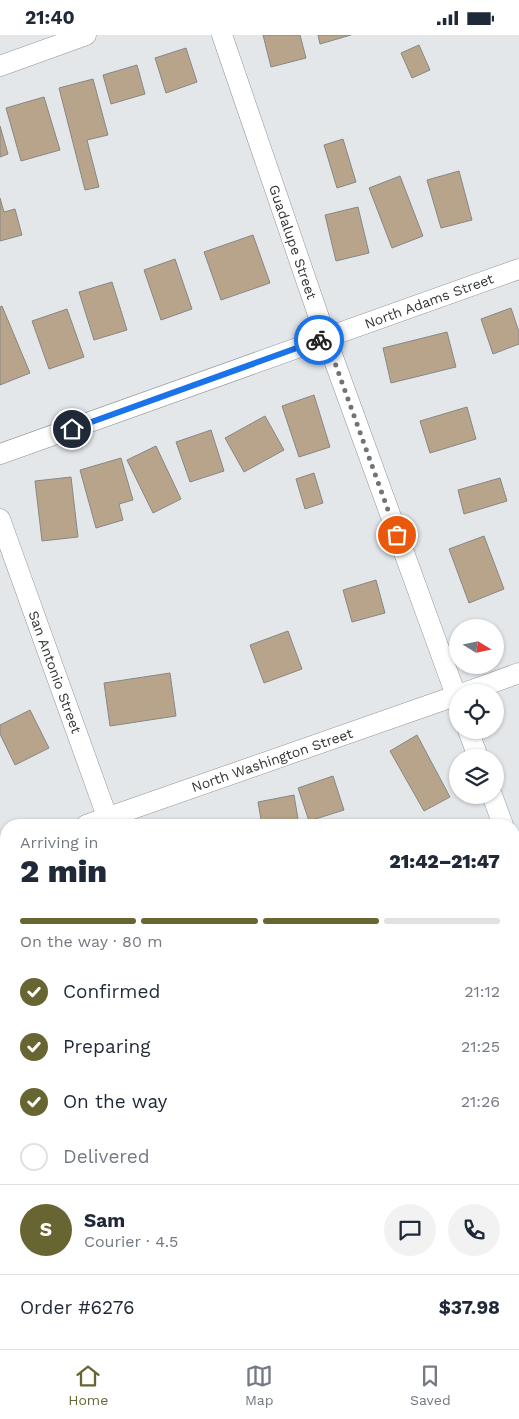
<!DOCTYPE html>
<meta charset="utf-8">
<style>
:root{--surface:#fff;--page:#f2f2f3;--text:#1f2937;--muted:#747a83;--line:#e0e1e3;--accent:#676532}
body{margin:0;font-family:"Work Sans",sans-serif;background:var(--page);color:var(--text);height:100vh;display:flex;flex-direction:column;font-size:19px;white-space:nowrap}
*{box-sizing:border-box;margin:0}
p{font-size:16px;color:var(--muted)}
.icon{flex:none;width:28px;height:28px;fill:none;stroke:currentColor;stroke-width:2;stroke-linecap:round;stroke-linejoin:round}
.map{position:relative;flex:1;overflow:hidden}
.details{position:absolute;left:0px;top:784px;width:520px;height:531px;display:flex;flex-direction:column;background:var(--surface);border-radius:20px 20px 0 0;box-shadow:0 1px 4px #0004}
.details>*{flex:none}
.needle{width:32px;rotate:100deg}
.fabs{position:absolute;left:449px;top:584px;display:grid;gap:10px}
.fabs a{display:grid;place-items:center;width:55px;height:55px;border-radius:50%;background:var(--surface);box-shadow:0 1px 4px #0004;font-size:25px}
.pin{position:absolute;display:grid;place-items:center;width:42px;height:42px;color:#fff;margin:-21px;border:2px solid #fff;border-radius:50%;box-shadow:0 1px 5px #0007}
.courier{position:absolute;display:grid;place-items:center;width:50px;height:50px;margin:-25px;border:4px solid #1a73e8;border-radius:50%;background:#fff;color:#222;box-shadow:0 1px 6px #0007}
.headline em{font-style:normal;font-weight:800}
.headline div{display:flex;flex-direction:column-reverse}
.headline{display:flex;align-items:center;justify-content:space-between;height:85px;padding:0 20px}
h1{font-size:32px;font-weight:800;line-height:38px}
.bar{display:grid;grid-template-columns:repeat(4,1fr);gap:8px 5px;align-content:center;height:60px;padding:0 20px}
.bar i{height:6px;border-radius:4px;background:var(--line)}
.bar .active{background:var(--accent)}
.bar p{grid-column:span 4}
.line{display:flex;align-items:center;gap:12px;padding:0 20px;border-top:1px solid var(--line)}
.line div{flex:1}
.round{display:grid;place-items:center;flex:none;width:52px;height:52px;border-radius:26px;background:var(--page)}
ol{padding:0 20px;list-style:none}
li{display:flex;align-items:center;gap:15px;height:55px}
li p{margin-inline-start:auto}
li .icon{padding:5px;border-radius:50%;background:var(--accent);color:#fff;stroke-width:4}
li:last-child{color:var(--muted)}
li i{width:28px;height:28px;border:2px solid var(--line);border-radius:50%}
.status{display:flex;justify-content:space-between;align-items:center;height:35px;padding:0 25px;background:var(--surface);direction:ltr}
.status svg{height:14px;fill:currentColor}
.dock{display:flex;justify-content:space-around;align-items:center;height:70px;border-top:1px solid var(--line);background:var(--surface);font-size:14px;color:var(--muted)}
.dock a{display:grid;justify-items:center;gap:2px}
.dock .active{color:var(--accent)}
.map>svg:first-child{display:block}
</style>
<div class="status"><b>21:40</b><svg viewBox="0 0 49 12"><path d="M0 12V9h3v3zM5 12V6h3v6zM10 12V3h3v9zM15 12V0h3v12zM26 1h20v11H26zM47 4h2v5h-2z"/></svg></div>
<div class="map">
<svg width="519" height="1314" viewBox="0 0 519 1314">
<rect width="100%" height="100%" fill="#e4e7ea"/>
<!-- building -->
<path fill="#b7a48a" stroke="#898785" d="M 263,0 L 300,0 L 306,23 L 271,32 Z
M 318,0 L 351,0 L 320,9 Z
M 419,10 L 430,35 L 412,43 L 401,18 Z
M 186,13 L 197,47 L 166,58 L 155,23 Z
M 137,30 L 145,59 L 111,69 L 103,40 Z
M 93,44 L 108,100 L 87,105 L 99,152 L 85,155 L 59,53 Z
M 44,62 L 60,115 L 21,126 L 6,73 Z
M 0,91 L 8,119 L 0,122 Z
M 343,104 L 356,147 L 337,153 L 324,110 Z
M 459,136 L 472,185 L 441,193 L 427,145 Z
M 400,141 L 423,201 L 392,213 L 369,153 Z
M 0,163 L 4,177 L 15,174 L 22,200 L 0,206 Z
M 358,172 L 369,218 L 336,226 L 325,180 Z
M 253,200 L 270,248 L 221,265 L 204,217 Z
M 175,224 L 192,274 L 161,285 L 144,235 Z
M 112,247 L 127,295 L 94,305 L 79,257 Z
M 2,271 L 30,338 L 0,350 L 0,272 Z
M 511,273 L 519,297 L 519,309 L 493,319 L 481,284 Z
M 67,274 L 84,322 L 49,334 L 32,286 Z
M 447,297 L 456,332 L 391,348 L 383,313 Z
M 314,360 L 330,412 L 299,422 L 282,371 Z
M 467,372 L 476,404 L 430,418 L 420,386 Z
M 265,381 L 284,415 L 244,437 L 225,403 Z
M 211,395 L 224,436 L 190,447 L 176,407 Z
M 156,411 L 181,464 L 153,478 L 127,425 Z
M 121,423 L 133,465 L 119,469 L 123,485 L 96,493 L 80,435 Z
M 314,438 L 323,468 L 305,474 L 296,444 Z
M 71,442 L 78,502 L 42,506 L 35,446 Z
M 500,443 L 507,466 L 464,479 L 458,455 Z
M 484,501 L 504,554 L 469,568 L 449,514 Z
M 376,545 L 385,578 L 352,587 L 343,555 Z
M 288,596 L 302,634 L 264,648 L 250,610 Z
M 170,638 L 176,681 L 110,691 L 104,648 Z
M 30,675 L 49,713 L 15,730 L 0,699 L 0,690 Z
M 417,700 L 450,762 L 424,776 L 390,716 Z
M 333,741 L 344,775 L 309,786 L 298,753 Z
M 294,760 L 299,790 L 262,790 L 258,767 Z
M 6,854 L 6,898 L 2,898 L 0,889 L 0,855 Z
M 514,920 L 519,937 L 519,953 L 514,954 Z
M 519,1068 L 519,1099 L 514,1101 L 514,1069 Z
M 519,1131 L 519,1167 L 516,1168 L 514,1161 L 514,1133 Z
M 440,1309 L 487,1309 L 489,1314 L 443,1314 Z"/>
<g fill="none" stroke-linecap="round" stroke-linejoin="round">
<!-- service casing -->
<g stroke="#919496" stroke-width="11">
<path id="service" d="M 514,1202 L 519,1200"/>
</g>
<!-- minor casing -->
<g stroke="#919496" stroke-width="21">
<path id="minor" d="M 222,0 L 326,303 L 458,666
M 0,31 L 86,0
M 0,419 L 519,234
M 0,484 L 110,790
M 464,658 L 519,638
M 468,695 L 478,722
M 492,760 L 503,790
M 86,790 L 458,660
M 0,820 L 6,818
M 514,820 L 519,834
M 514,1023 L 519,1021
M 0,1205 L 6,1202
M 293,1309 L 295,1314"/>
</g>
<!-- service -->
<use href="#service" stroke="#fff" stroke-width="10"/>
<!-- minor -->
<use href="#minor" stroke="#fff" stroke-width="20"/>
</g>
<g fill="none" stroke-linecap="round" stroke-linejoin="round">
<!-- done -->
<path stroke="#727375" stroke-width="5" stroke-dasharray="0 9" d="M 319,305 L 326,303 L 397,500"/>
<!-- route -->
<path stroke="#1a73e8" stroke-width="6" d="M 72,394 L 319,305"/>
</g>
<g text-anchor="middle" dominant-baseline="central" stroke-width="4" stroke-linejoin="round" paint-order="stroke">
<!-- street labels -->
<g font-size="14" fill="#343536" stroke="#fff">
<text transform="translate(293 207) rotate(71)">Guadalupe Street</text>
<text transform="translate(429 266) rotate(-20)">North Adams Street</text>
<text transform="translate(55 637) rotate(70)">San Antonio Street</text>
<text transform="translate(272 725) rotate(-19)">North Washington Street</text>
</g>
</g>
</svg>
<div class="fabs">
<a><svg class="needle" viewBox="-14 -14 28 28"><path d="M0-13l5 13h-10z" fill="#e53935"/><path d="M0 13l5-13h-10z" fill="#747a83"/></svg></a>
<a><svg class="icon" aria-label="locate" viewBox="0 0 24 24"><circle cx="12" cy="12" r="6"/><path d="M12 2v4M12 18v4M2 12h4M18 12h4"/></svg></a>
<a><svg class="icon" aria-label="layers" viewBox="0 0 24 24"><path d="M12 4l9 5-9 5-9-5zM3 14l9 5 9-5"/></svg></a>
</div>
<div class="pin" style="left:397px;top:500px;background:#ea580c"><svg class="icon" aria-label="bag" viewBox="0 0 24 24"><path d="M5 8h14l-1 12H6zM9 8a3 3 0 0 1 6 0"/></svg></div>
<div class="pin" style="left:72px;top:394px;background:#1f2937"><svg class="icon" aria-label="home" viewBox="0 0 24 24"><path d="M3 11l9-7 9 7M6 9v11h12V9"/></svg></div>
<div class="courier" style="left:319px;top:305px"><svg class="icon" aria-label="bike" viewBox="0 0 24 24"><circle cx="6" cy="16" r="4"/><circle cx="18" cy="16" r="4"/><path d="M6 16l4-8h5l3 8M10 8l3 8H6M13 5h3"/></svg></div>
<section class="details">
<div class="headline"><div><h1>2 min</h1><p>Arriving in</p></div><em>21:42–21:47</em></div>
<div class="bar"><i class="active"></i><i class="active"></i><i class="active"></i><i></i><p>On the way · 80 m</p></div>
<ol>
<li><svg class="icon" aria-label="check" viewBox="0 0 24 24"><path d="M5 12l5 5 9-10"/></svg>Confirmed<p>21:12</p></li>
<li><svg class="icon" aria-label="check" viewBox="0 0 24 24"><path d="M5 12l5 5 9-10"/></svg>Preparing<p>21:25</p></li>
<li><svg class="icon" aria-label="check" viewBox="0 0 24 24"><path d="M5 12l5 5 9-10"/></svg>On the way<p>21:26</p></li>
<li><i></i>Delivered</li>
</ol>
<div class="line" style="height:90px"><b class="round" style="background:var(--accent);color:#fff">S</b><div><b>Sam</b><p>Courier · 4.5</p></div><a class="round"><svg class="icon" aria-label="chat" viewBox="0 0 24 24"><path d="M4 5h16v11H9l-5 4z"/></svg></a><a class="round"><svg class="icon" aria-label="phone" viewBox="0 0 24 24"><path d="M5 4h4l2 5-3 2q2 4 5 5l2-3 5 2v4C11 20 4 13 5 4z"/></svg></a></div>
<div class="line" style="height:65px"><div>Order #6276</div><b>$37.98</b></div>
</section>
</div>
<nav class="dock">
<a class="active"><svg class="icon" aria-label="home" viewBox="0 0 24 24"><path d="M3 11l9-7 9 7M6 9v11h12V9"/></svg>Home</a>
<a><svg class="icon" aria-label="map" viewBox="0 0 24 24"><path d="M3 6l6-2 6 2 6-2v14l-6 2-6-2-6 2zM9 4v14M15 6v14"/></svg>Map</a>
<a><svg class="icon" aria-label="saved" viewBox="0 0 24 24"><path d="M7 4h10v16l-5-4-5 4z"/></svg>Saved</a>
</nav>
